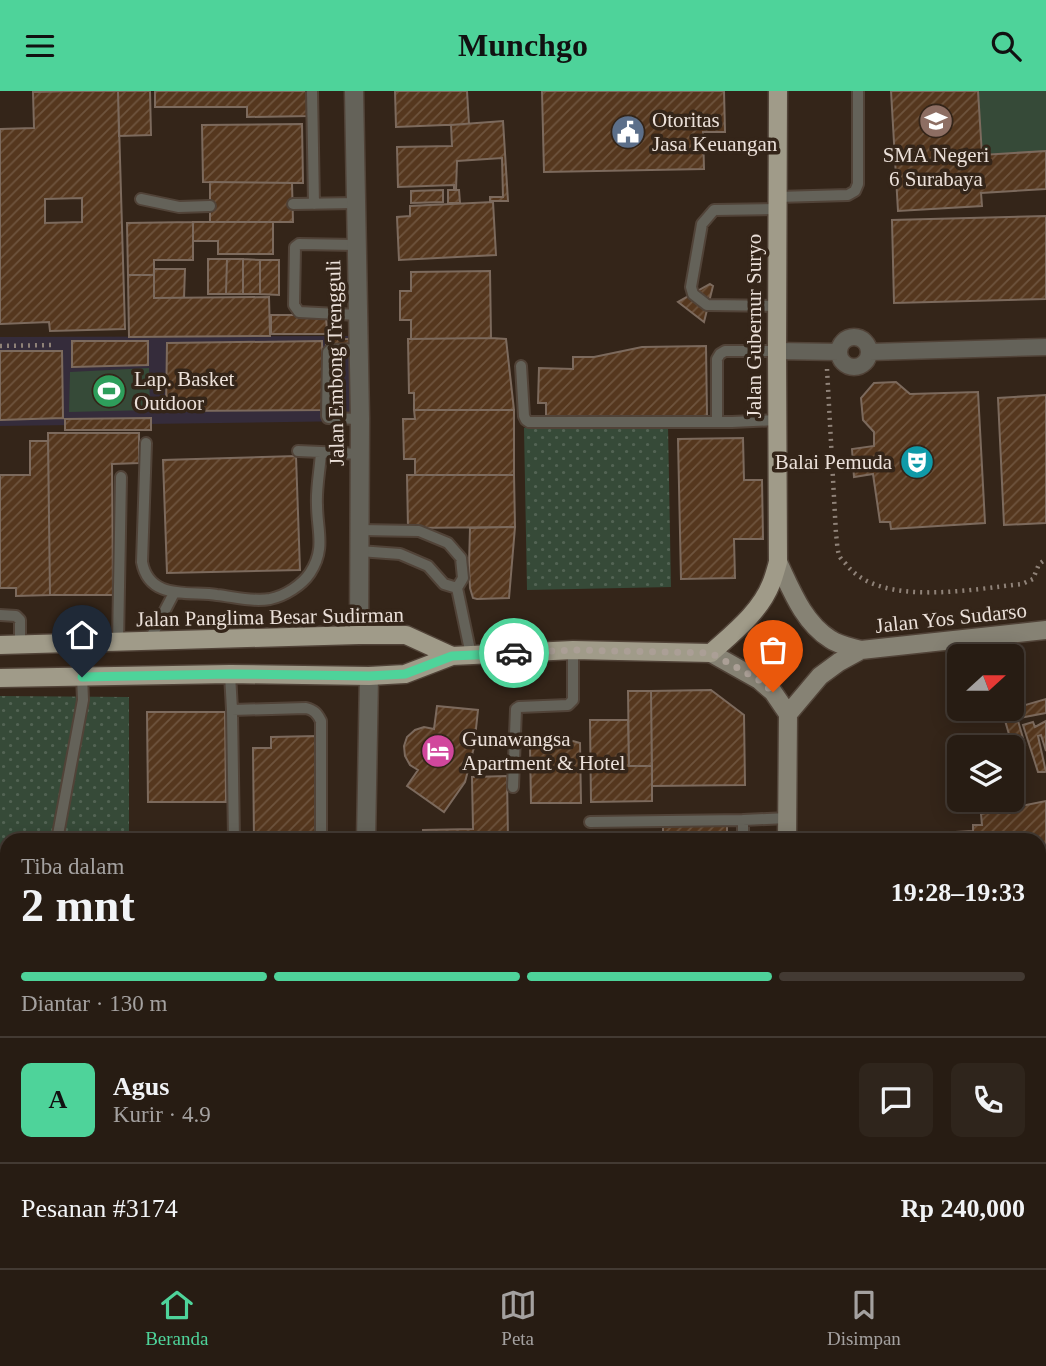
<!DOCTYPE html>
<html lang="id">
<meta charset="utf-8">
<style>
:root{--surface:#271c13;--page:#2f251c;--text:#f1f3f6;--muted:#a4a1a0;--line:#433a33;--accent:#4ed39a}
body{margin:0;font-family:"Times New Roman",serif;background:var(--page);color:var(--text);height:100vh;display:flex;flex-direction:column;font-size:26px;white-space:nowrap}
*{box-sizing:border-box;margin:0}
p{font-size:23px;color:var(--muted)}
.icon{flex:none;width:38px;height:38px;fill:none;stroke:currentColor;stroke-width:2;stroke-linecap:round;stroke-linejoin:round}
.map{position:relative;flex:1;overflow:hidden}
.details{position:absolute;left:0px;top:742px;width:1046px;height:436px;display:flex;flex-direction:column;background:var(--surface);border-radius:21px 21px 0 0;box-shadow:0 4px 18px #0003,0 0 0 2px var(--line)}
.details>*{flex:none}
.needle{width:46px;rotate:69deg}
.controls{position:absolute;left:947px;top:553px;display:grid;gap:14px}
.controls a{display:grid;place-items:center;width:77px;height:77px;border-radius:10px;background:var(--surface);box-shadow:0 4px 18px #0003,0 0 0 2px var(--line);font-size:35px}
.pin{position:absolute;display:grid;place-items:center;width:60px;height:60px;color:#fff;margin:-72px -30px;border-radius:50% 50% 50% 0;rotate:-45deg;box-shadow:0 0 7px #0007}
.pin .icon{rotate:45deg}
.courier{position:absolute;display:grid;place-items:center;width:70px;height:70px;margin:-35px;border:5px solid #4ed39a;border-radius:50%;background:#fff;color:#222;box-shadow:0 2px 9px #0007}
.summary em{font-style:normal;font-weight:700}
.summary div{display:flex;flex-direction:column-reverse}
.summary{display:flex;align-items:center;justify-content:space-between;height:119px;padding:0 21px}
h1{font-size:46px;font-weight:700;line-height:52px}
.bar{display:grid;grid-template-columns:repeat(4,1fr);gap:10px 7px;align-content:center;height:84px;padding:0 21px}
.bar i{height:9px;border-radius:5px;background:var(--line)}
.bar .active{background:var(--accent)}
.bar p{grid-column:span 4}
.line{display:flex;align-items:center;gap:18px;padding:0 21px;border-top:2px solid var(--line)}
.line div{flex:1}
.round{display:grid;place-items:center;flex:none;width:74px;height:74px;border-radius:10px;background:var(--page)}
header{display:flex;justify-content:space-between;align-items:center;height:91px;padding:0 21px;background:var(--accent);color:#111;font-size:32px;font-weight:700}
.menu{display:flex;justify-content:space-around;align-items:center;height:98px;border-top:2px solid var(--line);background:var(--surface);font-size:19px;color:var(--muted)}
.menu a{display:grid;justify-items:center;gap:4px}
.menu .active{color:var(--accent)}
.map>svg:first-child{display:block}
</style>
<header><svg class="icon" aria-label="menu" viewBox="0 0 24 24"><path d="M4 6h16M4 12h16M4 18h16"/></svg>Munchgo<svg class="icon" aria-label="search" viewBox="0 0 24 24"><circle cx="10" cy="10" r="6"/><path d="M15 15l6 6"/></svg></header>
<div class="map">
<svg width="1046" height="1177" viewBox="0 0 1046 1177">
<defs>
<pattern id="grass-dots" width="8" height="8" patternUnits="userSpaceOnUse" patternTransform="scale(1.75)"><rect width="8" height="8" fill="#364a38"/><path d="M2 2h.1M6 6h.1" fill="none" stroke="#536454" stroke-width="1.8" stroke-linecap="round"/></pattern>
<pattern id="water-waves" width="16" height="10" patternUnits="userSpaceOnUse" patternTransform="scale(1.75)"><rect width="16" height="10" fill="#031e24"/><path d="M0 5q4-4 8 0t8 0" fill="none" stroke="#283e43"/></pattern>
<pattern id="building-hatch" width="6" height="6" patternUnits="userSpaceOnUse" patternTransform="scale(1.75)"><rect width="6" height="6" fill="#55371e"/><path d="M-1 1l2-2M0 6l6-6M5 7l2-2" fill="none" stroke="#6e543e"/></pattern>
</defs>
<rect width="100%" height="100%" fill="#342519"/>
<!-- education -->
<path fill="#352c3b" d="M 353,245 L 355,330 L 0,335 L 0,246 Z"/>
<!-- grass -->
<path fill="url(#grass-dots)" d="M 668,335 L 671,496 L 527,499 L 524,337 Z
M 0,605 L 129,606 L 129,749 L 7,749 L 7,782 L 0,782 Z"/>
<!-- park -->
<path fill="#364a38" d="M 978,0 L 1046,0 L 1046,60 L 982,64 Z
M 149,277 L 150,319 L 69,321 L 70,281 Z"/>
<!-- water -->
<path fill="url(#water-waves)" d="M765 558a15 15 0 1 1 30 0a15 15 0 1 1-30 0Z"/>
<!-- building -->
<path fill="url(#building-hatch)" stroke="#7c6a5d" stroke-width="2" fill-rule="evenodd" d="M 70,0 L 118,0 L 125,238 L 50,240 L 49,231 L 0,233 L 0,38 L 34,37 L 33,1 ZM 82,107 L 82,131 L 45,132 L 45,108 Z
M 118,0 L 150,0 L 151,44 L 119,45 Z
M 155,0 L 308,0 L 309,25 L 247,26 L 247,16 L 155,16 Z
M 395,0 L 467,0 L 469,33 L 396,36 Z
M 542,0 L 724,0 L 725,41 L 703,41 L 704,78 L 544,81 Z
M 891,0 L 978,0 L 982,64 L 1046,60 L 1046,98 L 981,102 L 982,115 L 898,120 Z
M 503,30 L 508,110 L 490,110 L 490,106 L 503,106 L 502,67 L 457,70 L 456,99 L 459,99 L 460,112 L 448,112 L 448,99 L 454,99 L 454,94 L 398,96 L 397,56 L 452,55 L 451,34 Z
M 302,33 L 303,92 L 203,91 L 202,34 Z
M 210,91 L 292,92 L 293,131 L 210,131 Z
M 443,99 L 443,111 L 411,112 L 411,100 Z
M 493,111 L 496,164 L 399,169 L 397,126 L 410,125 L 410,115 Z
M 1046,125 L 1046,208 L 894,212 L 892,129 Z
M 193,131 L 273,131 L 273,163 L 218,163 L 218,150 L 193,150 Z
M 193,131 L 193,169 L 154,169 L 154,184 L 128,184 L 127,132 Z
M 208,168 L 227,168 L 226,203 L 208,203 Z
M 227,168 L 243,168 L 243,203 L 226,203 Z
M 243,168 L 260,169 L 260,203 L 243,203 Z
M 260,169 L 279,169 L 279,204 L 260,203 Z
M 154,178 L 185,178 L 184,207 L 154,207 Z
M 490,180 L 491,247 L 411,248 L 411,229 L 400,229 L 400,200 L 411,200 L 411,181 Z
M 128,184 L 154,184 L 154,207 L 269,206 L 270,245 L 129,246 Z
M 710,193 L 713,195 L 704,231 L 678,211 Z
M 271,224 L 326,224 L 327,243 L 271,243 Z
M 491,247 L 506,248 L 514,319 L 414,319 L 414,302 L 409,302 L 408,248 Z
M 326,248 L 350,248 L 350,255 L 326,256 Z
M 72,250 L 148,250 L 148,274 L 72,276 Z
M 322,250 L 324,319 L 166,320 L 167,252 Z
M 706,255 L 707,325 L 546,326 L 546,312 L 538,312 L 539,277 L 573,278 L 573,266 L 594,266 L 642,256 Z
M 0,260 L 62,260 L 63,327 L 0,329 Z
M 896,291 L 910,303 L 978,301 L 985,432 L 891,438 L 890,431 L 880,431 L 873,383 L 854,386 L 852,358 L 874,355 L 874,341 L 863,329 L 861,307 L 874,292 Z
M 1046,304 L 1046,432 L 1004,434 L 998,307 Z
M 414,319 L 514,319 L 514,384 L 415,384 L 415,368 L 404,368 L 403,328 L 415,328 Z
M 151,327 L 151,339 L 65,339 L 65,328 Z
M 48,342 L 139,342 L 139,372 L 112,373 L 113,504 L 50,504 Z
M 743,347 L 744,389 L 762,389 L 763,448 L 734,448 L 735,487 L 681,488 L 678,348 Z
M 30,350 L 48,350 L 50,504 L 16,505 L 16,497 L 0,497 L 0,384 L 30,384 Z
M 296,365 L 300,479 L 167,482 L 163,369 Z
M 407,384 L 514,384 L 515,436 L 408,437 Z
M 515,436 L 509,507 L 477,508 L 473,507 L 470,497 L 469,475 L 470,437 Z
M 711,599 L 744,624 L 745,694 L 652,695 L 651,600 Z
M 628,600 L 651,600 L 652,675 L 629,675 Z
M 1046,608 L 1046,622 L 1019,627 L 1015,617 Z
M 437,615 L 478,619 L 474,656 L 465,691 L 444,721 L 407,695 L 418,679 L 410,674 L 405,665 L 404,655 L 407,646 L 415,639 L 424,636 L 434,638 Z
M 147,621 L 225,621 L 226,711 L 148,711 Z
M 1016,623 L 1025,654 L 1013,657 L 1004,626 Z
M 590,629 L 628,629 L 629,675 L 652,675 L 652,710 L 591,711 Z
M 1046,630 L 1046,660 L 1041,644 L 1038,645 L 1046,681 L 1038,681 L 1023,634 L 1033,631 L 1035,636 Z
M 317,645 L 318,749 L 254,749 L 253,657 L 271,657 L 271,646 Z
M 555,645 L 580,652 L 581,712 L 531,712 L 530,654 Z
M 507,685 L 508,749 L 423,749 L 423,739 L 473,738 L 472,686 Z
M 1046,710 L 1046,893 L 1040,893 L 1040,749 L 924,749 L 956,744 L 956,741 L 973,740 L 973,734 L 982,734 L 981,723 Z
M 663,734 L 727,734 L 727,749 L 663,749 Z
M 7,799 L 7,877 L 0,877 L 0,800 Z
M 0,877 L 7,877 L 7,960 L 0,960 Z
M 0,962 L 7,962 L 7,1040 L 0,1040 Z
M 0,1047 L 7,1047 L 7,1116 L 0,1116 Z
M 1040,1121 L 1046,1121 L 1046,1177 L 921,1177 L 921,1171 L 1040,1171 Z
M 0,1131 L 7,1131 L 7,1171 L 71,1171 L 71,1177 L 0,1177 Z
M 111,1171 L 136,1171 L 136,1177 L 111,1177 Z
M 201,1171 L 296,1171 L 297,1177 L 202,1177 Z
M 538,1171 L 632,1171 L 631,1177 L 578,1177 L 538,1173 Z
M 643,1171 L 703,1171 L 702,1177 Z"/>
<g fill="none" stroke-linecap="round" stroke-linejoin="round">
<!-- service casing -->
<g stroke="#514338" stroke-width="14">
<path id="service" d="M 312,0 L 314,113
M 777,106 L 848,104 L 855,100 L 858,93 L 858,0
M 141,108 L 179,116 L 210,115
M 293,113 L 357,112
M 357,154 L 299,153 L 295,156 L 294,214 L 299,221 L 358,224
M 777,215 L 707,214 L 693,203 L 691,196 L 702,133 L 714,119 L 777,118
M 358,258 L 330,259 L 328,261 L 327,325 L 328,327 L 360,328
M 521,275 L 524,325 L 526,329 L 529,331 L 732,331 L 777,329
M 717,331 L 717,268 L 720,263 L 725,260 L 777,260
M 146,352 L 142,471 C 149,509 188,500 217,504 C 235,506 253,511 270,508 C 285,505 302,494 310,482 C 326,458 317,439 317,414 C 316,397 320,379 321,361 L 359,363
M 298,360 L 321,361
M 360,439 L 419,440 L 448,452 L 461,467 L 463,487 L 457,497 L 471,564
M 359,460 L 400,463 L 428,475 L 444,493 L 457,497
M 0,524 L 16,525 L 20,529 L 20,554
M 149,550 L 174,502
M 118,551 L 121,386
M 230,583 L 232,619 L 234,749
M 232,619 L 306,617 C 314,619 317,622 321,630 L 321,749
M 513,696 L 516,618 L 519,616 L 568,614 L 573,609 L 573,559
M 590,731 L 743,729
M 57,749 L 83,609 L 82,585
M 743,749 L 743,729 L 787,727
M 0,772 L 7,772
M 1040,922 L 1046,922
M 1040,1101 L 1046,1101
M 856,1171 L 856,1177
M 887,1171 L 888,1177
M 739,1177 L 739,1171"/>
</g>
<!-- pedestrian casing -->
<g stroke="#514338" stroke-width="19">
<path id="pedestrian" d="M839 261a15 15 0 1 1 30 0a15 15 0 1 1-30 0Z
M 777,260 L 839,261
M 870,261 L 1046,256"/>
</g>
<!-- tertiary casing -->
<g stroke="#514338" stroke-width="21">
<path id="tertiary" d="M 354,0 L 360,328 L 359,544
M 366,749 L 369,585
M 366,1171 L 366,1177"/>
</g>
<!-- secondary casing -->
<g stroke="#514338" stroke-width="21">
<path id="secondary" d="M 778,471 C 791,498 803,531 830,548 C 838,554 851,556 861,559
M 711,562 L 759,589 L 773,601 L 788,623 L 787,749
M 788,623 L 820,585 L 839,571 L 861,559 L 1046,539
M 784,1177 L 784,1171"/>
</g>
<!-- primary casing -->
<g stroke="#514338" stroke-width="21">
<path id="primary" d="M 0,554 L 359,544 L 406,544 L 452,565
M 0,587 L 230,583 L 369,585 L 405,583 L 452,565 L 573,559 L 711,562 C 733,542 760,521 771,493 C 774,486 776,478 778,471 L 777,260 L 778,0"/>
</g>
<!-- path -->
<path stroke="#8f8278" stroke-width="4.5" stroke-dasharray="2 5" stroke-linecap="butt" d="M 0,255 L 55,254
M 827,278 L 836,443 C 837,449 837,458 839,464 C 840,467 843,470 846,473 C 879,517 973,498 1022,493 L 1033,488 L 1039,473 L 1046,468"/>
<!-- service -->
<use href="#service" stroke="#646259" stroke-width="10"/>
<!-- pedestrian -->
<use href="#pedestrian" stroke="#646259" stroke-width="16"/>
<!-- tertiary -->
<use href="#tertiary" stroke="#646259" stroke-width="18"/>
<!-- secondary -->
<use href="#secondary" stroke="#868274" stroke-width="18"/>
<!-- primary -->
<use href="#primary" stroke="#a09b89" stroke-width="18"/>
</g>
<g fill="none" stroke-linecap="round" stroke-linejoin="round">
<!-- done -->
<path stroke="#ab9f96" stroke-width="7" stroke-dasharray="0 12.6" d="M 514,562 L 573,559 L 711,562 L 759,589 L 773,601"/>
<!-- route -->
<path stroke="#4ed39a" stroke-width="9" d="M 82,586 L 230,583 L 369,585 L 405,583 L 452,565 L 514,562"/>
</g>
<!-- icons -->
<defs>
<g id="school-disc" transform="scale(1.75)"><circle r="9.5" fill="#8d6e63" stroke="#342519"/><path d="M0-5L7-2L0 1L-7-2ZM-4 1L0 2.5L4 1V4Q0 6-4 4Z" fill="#fff"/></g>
<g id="civic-disc" transform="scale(1.75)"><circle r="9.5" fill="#5c6f8a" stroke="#342519"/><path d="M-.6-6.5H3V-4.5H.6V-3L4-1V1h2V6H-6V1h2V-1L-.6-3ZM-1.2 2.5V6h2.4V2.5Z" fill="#fff"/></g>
<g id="stadium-disc" transform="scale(1.75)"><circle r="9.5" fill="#2e9e5b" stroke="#342519"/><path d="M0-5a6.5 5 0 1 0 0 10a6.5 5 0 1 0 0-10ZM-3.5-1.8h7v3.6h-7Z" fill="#fff"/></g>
<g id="theatre-disc" transform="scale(1.75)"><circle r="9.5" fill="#0f9aa8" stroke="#342519"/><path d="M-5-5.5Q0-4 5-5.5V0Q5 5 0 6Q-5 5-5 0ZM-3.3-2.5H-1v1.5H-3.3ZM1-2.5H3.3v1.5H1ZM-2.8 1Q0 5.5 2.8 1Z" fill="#fff"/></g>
<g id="hotel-disc" transform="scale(1.75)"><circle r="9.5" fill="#d1479c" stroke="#342519"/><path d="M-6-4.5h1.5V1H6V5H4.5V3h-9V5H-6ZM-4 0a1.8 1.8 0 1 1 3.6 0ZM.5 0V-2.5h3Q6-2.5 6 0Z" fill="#fff"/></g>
</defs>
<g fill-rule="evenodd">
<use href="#school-disc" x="936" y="30"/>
<use href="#civic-disc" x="628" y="41"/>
<use href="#stadium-disc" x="109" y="300"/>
<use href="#theatre-disc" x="917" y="371"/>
<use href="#hotel-disc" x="438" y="660"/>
</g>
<g text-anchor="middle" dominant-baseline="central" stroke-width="7" stroke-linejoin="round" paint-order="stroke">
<!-- poi labels -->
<g font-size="21" fill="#ebe0d9" stroke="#342519" text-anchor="start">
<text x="652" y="29">Otoritas<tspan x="652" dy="24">Jasa Keuangan</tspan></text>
<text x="936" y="64" text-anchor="middle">SMA Negeri<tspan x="936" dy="24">6 Surabaya</tspan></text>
<text x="134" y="288">Lap. Basket<tspan x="134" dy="24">Outdoor</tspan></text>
<text x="892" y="371" text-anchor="end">Balai Pemuda</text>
<text x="462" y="648">Gunawangsa<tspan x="462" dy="24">Apartment &amp; Hotel</tspan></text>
</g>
<!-- street labels -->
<g font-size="21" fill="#ebe0d9" stroke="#342519">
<text transform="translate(754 235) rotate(-90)">Jalan Gubernur Suryo</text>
<text transform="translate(335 272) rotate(-91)">Jalan Embong Trengguli</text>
<text transform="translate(270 526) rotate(-1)">Jalan Panglima Besar Sudirman</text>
<text transform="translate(951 527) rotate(-6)">Jalan Yos Sudarso</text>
</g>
</g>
</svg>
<div class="controls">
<a><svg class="needle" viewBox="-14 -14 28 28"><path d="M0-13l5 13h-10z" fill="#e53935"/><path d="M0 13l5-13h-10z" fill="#a4a1a0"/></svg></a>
<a><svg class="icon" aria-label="layers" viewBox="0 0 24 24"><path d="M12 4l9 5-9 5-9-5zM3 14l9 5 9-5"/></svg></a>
</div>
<div class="pin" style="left:773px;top:601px;background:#ea580c"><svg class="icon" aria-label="bag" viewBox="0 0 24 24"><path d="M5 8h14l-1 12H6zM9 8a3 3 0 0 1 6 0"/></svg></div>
<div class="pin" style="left:82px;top:586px;background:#1f2937"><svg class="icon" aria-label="home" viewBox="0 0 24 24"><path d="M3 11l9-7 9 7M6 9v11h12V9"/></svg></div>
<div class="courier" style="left:514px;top:562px"><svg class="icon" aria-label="car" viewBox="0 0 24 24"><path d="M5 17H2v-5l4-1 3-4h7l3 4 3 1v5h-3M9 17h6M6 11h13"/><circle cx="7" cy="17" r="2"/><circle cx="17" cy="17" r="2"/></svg></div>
<section class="details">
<div class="summary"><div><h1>2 mnt</h1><p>Tiba dalam</p></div><em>19:28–19:33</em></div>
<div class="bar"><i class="active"></i><i class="active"></i><i class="active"></i><i></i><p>Diantar · 130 m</p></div>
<div class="line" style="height:126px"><b class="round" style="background:var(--accent);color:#111">A</b><div><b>Agus</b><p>Kurir · 4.9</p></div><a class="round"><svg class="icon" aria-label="chat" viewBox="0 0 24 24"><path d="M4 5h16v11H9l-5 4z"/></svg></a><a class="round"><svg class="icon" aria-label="phone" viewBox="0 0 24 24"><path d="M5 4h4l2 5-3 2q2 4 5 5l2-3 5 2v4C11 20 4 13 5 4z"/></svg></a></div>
<div class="line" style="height:91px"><div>Pesanan #3174</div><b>Rp 240,000</b></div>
</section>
</div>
<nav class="menu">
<a class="active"><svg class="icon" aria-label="home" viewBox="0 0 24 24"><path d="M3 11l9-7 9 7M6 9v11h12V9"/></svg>Beranda</a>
<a><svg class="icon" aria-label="map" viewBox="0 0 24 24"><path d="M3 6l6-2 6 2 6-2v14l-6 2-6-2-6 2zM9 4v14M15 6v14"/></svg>Peta</a>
<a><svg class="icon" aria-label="saved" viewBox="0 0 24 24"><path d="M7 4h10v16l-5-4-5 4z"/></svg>Disimpan</a>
</nav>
